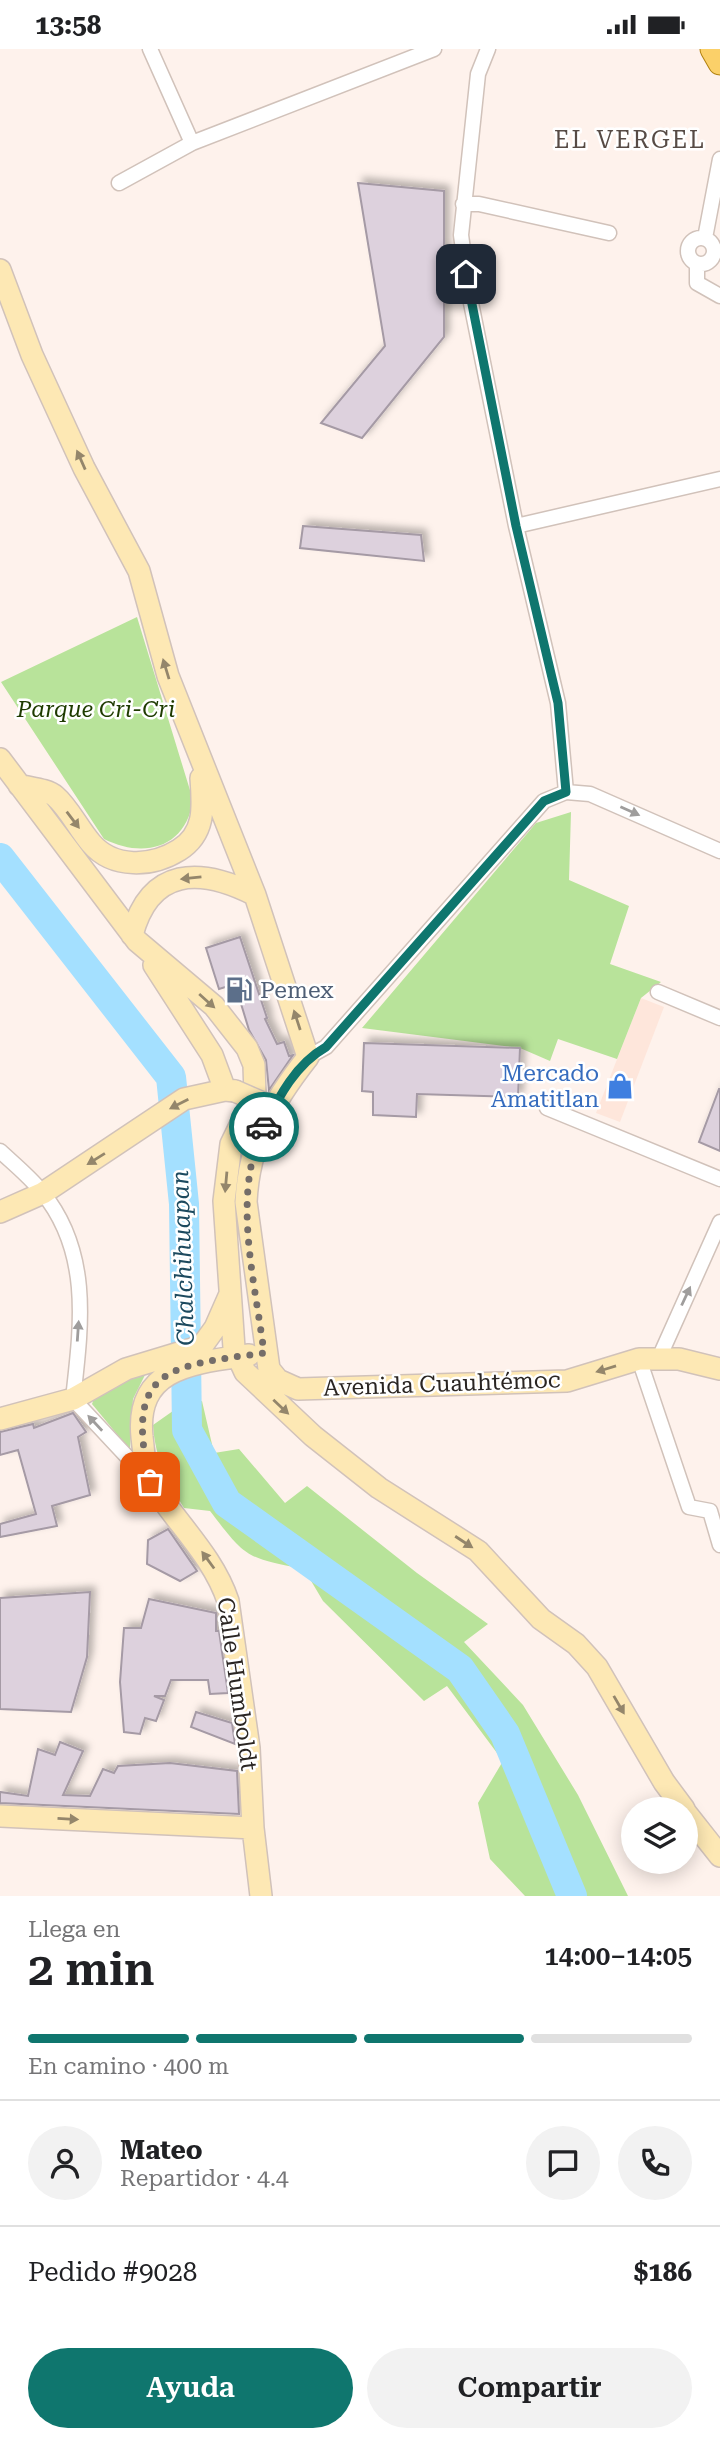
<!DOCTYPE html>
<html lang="es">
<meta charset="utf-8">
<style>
:root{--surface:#fff;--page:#f2f2f2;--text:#202124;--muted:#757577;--line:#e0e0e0;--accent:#0f766e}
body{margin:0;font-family:"Roboto Serif",serif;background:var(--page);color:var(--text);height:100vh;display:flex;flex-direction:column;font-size:26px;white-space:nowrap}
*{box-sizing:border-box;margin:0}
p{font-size:23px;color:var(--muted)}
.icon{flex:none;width:38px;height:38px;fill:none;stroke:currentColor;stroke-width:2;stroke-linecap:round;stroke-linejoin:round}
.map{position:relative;height:1847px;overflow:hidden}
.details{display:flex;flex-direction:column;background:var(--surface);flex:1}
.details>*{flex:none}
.tools{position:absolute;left:621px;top:1748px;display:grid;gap:14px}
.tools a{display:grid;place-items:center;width:77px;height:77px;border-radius:50%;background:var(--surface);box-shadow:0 4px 18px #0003;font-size:35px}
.pin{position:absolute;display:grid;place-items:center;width:60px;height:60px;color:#fff;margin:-30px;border-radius:14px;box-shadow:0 4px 10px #0006}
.courier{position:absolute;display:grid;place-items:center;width:70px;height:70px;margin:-35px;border:5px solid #0f766e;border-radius:50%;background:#fff;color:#222;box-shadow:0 2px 9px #0007}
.head em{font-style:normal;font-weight:600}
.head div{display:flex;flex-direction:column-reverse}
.head{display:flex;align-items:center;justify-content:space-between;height:119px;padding:0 28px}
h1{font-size:46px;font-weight:600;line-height:52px}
.bar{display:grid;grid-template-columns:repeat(4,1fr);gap:10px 7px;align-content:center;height:84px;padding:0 28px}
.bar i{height:9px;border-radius:5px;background:var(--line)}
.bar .on{background:var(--accent)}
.bar p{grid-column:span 4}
.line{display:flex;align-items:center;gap:18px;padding:0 28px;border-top:2px solid var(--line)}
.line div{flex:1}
.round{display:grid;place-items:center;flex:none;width:74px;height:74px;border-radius:37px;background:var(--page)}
.primary-button{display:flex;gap:14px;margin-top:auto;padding:14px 28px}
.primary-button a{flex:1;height:80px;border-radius:42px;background:var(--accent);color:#fff;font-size:28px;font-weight:600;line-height:80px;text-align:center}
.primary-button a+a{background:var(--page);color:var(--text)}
.status{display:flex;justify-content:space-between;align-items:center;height:49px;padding:0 35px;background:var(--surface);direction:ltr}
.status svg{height:19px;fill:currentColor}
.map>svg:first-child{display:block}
</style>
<div class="status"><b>13:58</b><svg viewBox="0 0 49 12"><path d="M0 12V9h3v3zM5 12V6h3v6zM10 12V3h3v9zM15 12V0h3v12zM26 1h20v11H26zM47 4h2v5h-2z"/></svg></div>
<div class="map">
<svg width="720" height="1847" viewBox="0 0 720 1847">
<defs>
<filter id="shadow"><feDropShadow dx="5" dy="-5" stdDeviation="3.5" flood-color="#0004"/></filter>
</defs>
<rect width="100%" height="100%" fill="#fef2ec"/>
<!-- built -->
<path fill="#fee6db" d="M 641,949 L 664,958 L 620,1073 L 596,1064 Z"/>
<!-- green -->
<path fill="#b8e39a" d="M 137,568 L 193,751 C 186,799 144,810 104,790 L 1,633 Z
M 571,763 L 569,831 L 629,857 L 610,915 L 661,933 L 641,949 L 617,1010 L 558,990 L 550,1012 L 520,999 L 362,979 L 536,774 Z
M 147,1322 L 133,1350 L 130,1401 L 92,1355 C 99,1333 128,1329 147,1322 Z
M 202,1352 L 214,1404 L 239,1400 L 285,1454 L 307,1437 L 417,1524 L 488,1575 L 464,1593 L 523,1656 L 578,1746 L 628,1847 L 525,1847 L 490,1810 L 478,1754 L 503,1712 L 447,1637 L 424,1652 L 323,1552 L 304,1520 C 246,1509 246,1509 210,1462 L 184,1459 C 167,1431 155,1409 153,1376 L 180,1357 Z"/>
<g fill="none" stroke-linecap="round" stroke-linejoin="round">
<!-- river -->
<path stroke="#a4e0ff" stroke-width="30" d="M 0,809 L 171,1028 L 184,1155 L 187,1381 L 227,1454 L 460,1620 L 505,1685 L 572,1847"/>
</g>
<!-- building -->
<path fill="#ddd1dd" stroke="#a59aa5" stroke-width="2" filter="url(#shadow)" d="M 358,134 L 444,142 L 444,288 L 362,389 L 321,374 L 385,297 Z
M 303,477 L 421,486 L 424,512 L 300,499 Z
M 240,888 L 267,969 L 265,970 L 277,995 L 284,993 L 289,1007 L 293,1006 L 269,1041 L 266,1011 L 249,981 L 235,935 L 219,940 L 206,899 Z
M 364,994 L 520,999 L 518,1048 L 417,1045 L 416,1068 L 373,1066 L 373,1043 L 362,1042 Z
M 719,1040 L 720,1040 L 720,1102 L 699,1093 Z
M 73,1364 L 86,1383 L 78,1388 L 90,1446 L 52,1457 L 57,1477 L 0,1488 L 0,1475 L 36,1465 L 18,1401 L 0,1406 L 0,1383 L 33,1375 L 34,1379 Z
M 168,1480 L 197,1522 L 180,1532 L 147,1515 L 148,1491 Z
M 90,1543 L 87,1608 L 71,1663 L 0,1660 L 0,1549 Z
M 149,1550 L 216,1564 L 216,1582 L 219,1582 L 228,1644 L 210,1645 L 208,1631 L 171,1631 L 165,1647 L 154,1647 L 164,1651 L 156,1672 L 145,1669 L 140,1685 L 124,1683 L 120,1633 L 124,1579 L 141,1579 Z
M 196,1663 L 232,1674 L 235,1695 L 191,1678 Z
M 60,1693 L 83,1702 L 63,1746 L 90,1747 L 103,1720 L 114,1724 L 118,1717 L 170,1714 L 237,1722 L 239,1765 L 0,1754 L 0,1743 L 28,1747 L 38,1700 L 55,1706 Z"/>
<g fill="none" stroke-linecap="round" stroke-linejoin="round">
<!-- street casing -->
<g stroke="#d1c2ba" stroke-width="17">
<path id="street" d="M 150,0 L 192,94
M 488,0 L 478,25 L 461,186 L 469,244 L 516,477 L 558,654 L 566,743
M 119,134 L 192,94 L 434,0
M 463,155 L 479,155 L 609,184
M688 202a13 13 0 1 1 26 0a13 13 0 1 1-26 0Z
M 705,189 L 720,110
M 697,215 L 697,234 L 720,247
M 516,477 L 720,430
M 658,943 L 720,969
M 308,1008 L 326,998 L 544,752 L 566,743 L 590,745 L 720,802
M 547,1059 L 720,1130
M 0,1102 C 14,1115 30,1128 42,1143 C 92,1204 81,1278 73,1350 L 147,1429
M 659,1309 L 720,1173
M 639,1310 L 689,1458 L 710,1462 L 720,1496"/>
</g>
<!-- secondary casing -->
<g stroke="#d1c2ba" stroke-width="24">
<path id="secondary" d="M 0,221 L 32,306 L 84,419 L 139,522 L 168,627 L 255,846 L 308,1008 C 272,1054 249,1093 246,1153 L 269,1320 L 278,1331 L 298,1340 L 567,1332 L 639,1310 L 679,1310 L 720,1320
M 0,710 L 137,892 L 214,957 L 247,999 L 254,1016 L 255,1046 L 231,1095 L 224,1152 L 234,1299 L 245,1323 L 313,1387 L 379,1439 L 478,1502 L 541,1570 L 576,1595 L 597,1618 L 664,1733 L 684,1760
M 19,736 C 29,739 47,740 55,747 C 69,759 78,779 91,794 C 113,820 152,818 179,801 C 206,784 203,757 201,729
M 132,886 C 150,818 200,818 255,846
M 154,916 L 212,1006 L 225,1041
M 0,1163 L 43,1144 L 184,1050 L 225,1041 L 235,1042
M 249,1306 C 193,1314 135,1318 142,1388 C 144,1403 144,1422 152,1435 C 177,1475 213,1507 228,1552 L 249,1699 L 253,1779 L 261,1847
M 0,1370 L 73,1350 L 126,1320 L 202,1297 L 215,1279 L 230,1245
M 686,1764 L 720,1807
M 0,1767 L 253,1779"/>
</g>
<!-- primary casing -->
<g stroke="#b1800f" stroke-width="25">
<path id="primary" d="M 712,0 L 720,14"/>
</g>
<!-- street -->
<use href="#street" stroke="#fff" stroke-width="14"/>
<!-- secondary -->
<use href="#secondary" stroke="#fde8b4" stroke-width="21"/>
<!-- primary -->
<use href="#primary" stroke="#fbd069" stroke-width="23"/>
<!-- secondary-bridge casing -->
<g stroke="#d1c2ba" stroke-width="24" stroke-linecap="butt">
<path id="secondary-bridge" d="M 235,1042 L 265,1055"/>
</g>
<!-- secondary-bridge -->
<use href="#secondary-bridge" stroke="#fde8b4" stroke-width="21"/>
</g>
<!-- one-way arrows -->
<defs><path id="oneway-solid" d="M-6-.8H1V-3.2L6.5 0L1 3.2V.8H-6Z" transform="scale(1.75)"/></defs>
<g fill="#94866b">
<use href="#oneway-solid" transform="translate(81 411) rotate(-114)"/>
<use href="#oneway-solid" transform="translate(166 620) rotate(-107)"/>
<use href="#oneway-solid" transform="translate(73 771) rotate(53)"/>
<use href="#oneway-solid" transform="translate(191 829) rotate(174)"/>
<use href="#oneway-solid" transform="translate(207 952) rotate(42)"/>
<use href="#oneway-solid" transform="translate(297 971) rotate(-108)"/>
<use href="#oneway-solid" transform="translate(179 1055) rotate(153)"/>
<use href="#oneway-solid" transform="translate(96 1110) rotate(148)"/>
<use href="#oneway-solid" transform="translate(226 1133) rotate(95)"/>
<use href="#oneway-solid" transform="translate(606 1320) rotate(163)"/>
<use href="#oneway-solid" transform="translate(281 1358) rotate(43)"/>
<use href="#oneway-solid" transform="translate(464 1493) rotate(33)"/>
<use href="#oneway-solid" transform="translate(208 1511) rotate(-126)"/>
<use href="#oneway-solid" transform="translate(619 1656) rotate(60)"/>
<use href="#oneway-solid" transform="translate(68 1770) rotate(3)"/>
</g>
<g fill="#9f9d9c">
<use href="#oneway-solid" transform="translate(630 762) rotate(24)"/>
<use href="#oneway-solid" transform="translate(686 1247) rotate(-65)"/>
<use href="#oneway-solid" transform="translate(78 1282) rotate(-86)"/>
<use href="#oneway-solid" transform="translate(95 1374) rotate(-133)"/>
</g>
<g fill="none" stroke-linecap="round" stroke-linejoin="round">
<!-- done -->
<path stroke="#746d69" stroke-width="7" stroke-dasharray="0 12.6" d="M 150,1433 C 124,1320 166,1317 264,1304 C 255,1231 231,1145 264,1078"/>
<!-- route -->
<path stroke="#0f766e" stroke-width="9" d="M 264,1078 C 279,1047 296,1015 326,998 L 544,752 L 566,743 L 558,654 L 516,477 L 466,225"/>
</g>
<!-- icons -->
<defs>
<g id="fuel-bare" transform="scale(2.1)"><path d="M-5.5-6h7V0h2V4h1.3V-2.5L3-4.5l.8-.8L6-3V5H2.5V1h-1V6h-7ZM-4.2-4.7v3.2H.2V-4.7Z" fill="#5c6f8a" stroke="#fff" stroke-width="2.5" paint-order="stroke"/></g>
<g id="shop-bare" transform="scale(2.1)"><path d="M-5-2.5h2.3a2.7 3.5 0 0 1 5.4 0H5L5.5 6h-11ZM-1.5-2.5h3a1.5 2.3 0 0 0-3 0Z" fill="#3f7fe0" stroke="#fff" stroke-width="2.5" paint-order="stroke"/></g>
</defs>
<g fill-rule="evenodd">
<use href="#fuel-bare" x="239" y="941"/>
<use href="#shop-bare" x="620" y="1037"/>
</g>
<g text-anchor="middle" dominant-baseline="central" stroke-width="5" stroke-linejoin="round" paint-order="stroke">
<!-- park labels -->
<g font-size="23" font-style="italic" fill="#1e3b00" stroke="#fff">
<text x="96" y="660">Parque Cri-Cri</text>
</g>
<!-- service labels -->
<g font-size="23" fill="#4e5e75" stroke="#fff" text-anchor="start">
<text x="260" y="941">Pemex</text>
</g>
<!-- shop labels -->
<g font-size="23" fill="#366cbe" stroke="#fff" text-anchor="end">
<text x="599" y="1024">Mercado<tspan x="599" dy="26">Amatitlan</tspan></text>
</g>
<!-- street labels -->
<g font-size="23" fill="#2a2522" stroke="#fff">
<text transform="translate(442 1335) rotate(-2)">Avenida Cuauhtémoc</text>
<text transform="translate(237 1635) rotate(82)">Calle Humboldt</text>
</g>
<!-- neighbourhood labels -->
<g font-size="24" letter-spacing="2" fill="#574b45" stroke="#fff">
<text x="630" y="91">EL VERGEL</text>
</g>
<!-- water labels -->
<g font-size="24" font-style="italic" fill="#1c4a5f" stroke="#fff">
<text transform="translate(183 1209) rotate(-92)">Chalchihuapan</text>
</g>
</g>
</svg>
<div class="tools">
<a><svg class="icon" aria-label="layers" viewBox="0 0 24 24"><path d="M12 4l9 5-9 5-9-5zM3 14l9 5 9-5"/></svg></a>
</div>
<div class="pin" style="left:150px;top:1433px;background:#ea580c"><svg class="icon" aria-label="bag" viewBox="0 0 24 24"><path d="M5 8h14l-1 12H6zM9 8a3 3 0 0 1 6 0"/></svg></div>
<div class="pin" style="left:466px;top:225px;background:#1f2937"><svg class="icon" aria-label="home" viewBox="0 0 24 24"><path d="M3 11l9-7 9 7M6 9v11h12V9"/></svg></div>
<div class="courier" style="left:264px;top:1078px"><svg class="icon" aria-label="car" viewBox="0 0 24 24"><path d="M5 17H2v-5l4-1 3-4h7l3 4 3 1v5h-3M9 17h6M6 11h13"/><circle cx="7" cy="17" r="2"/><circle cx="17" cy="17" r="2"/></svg></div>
</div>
<section class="details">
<div class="head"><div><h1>2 min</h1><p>Llega en</p></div><em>14:00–14:05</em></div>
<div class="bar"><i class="on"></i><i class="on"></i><i class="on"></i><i></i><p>En camino · 400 m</p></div>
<div class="line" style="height:126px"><a class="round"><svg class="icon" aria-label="person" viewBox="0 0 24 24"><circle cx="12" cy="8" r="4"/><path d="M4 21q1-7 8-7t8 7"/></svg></a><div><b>Mateo</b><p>Repartidor · 4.4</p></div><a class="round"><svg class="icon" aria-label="chat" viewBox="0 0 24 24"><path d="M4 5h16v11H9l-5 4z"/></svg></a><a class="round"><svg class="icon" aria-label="phone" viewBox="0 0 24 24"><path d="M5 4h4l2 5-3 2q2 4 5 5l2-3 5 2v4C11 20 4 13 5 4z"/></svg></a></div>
<div class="line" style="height:91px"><div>Pedido #9028</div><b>$186</b></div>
<div class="primary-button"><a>Ayuda</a><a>Compartir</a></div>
</section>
